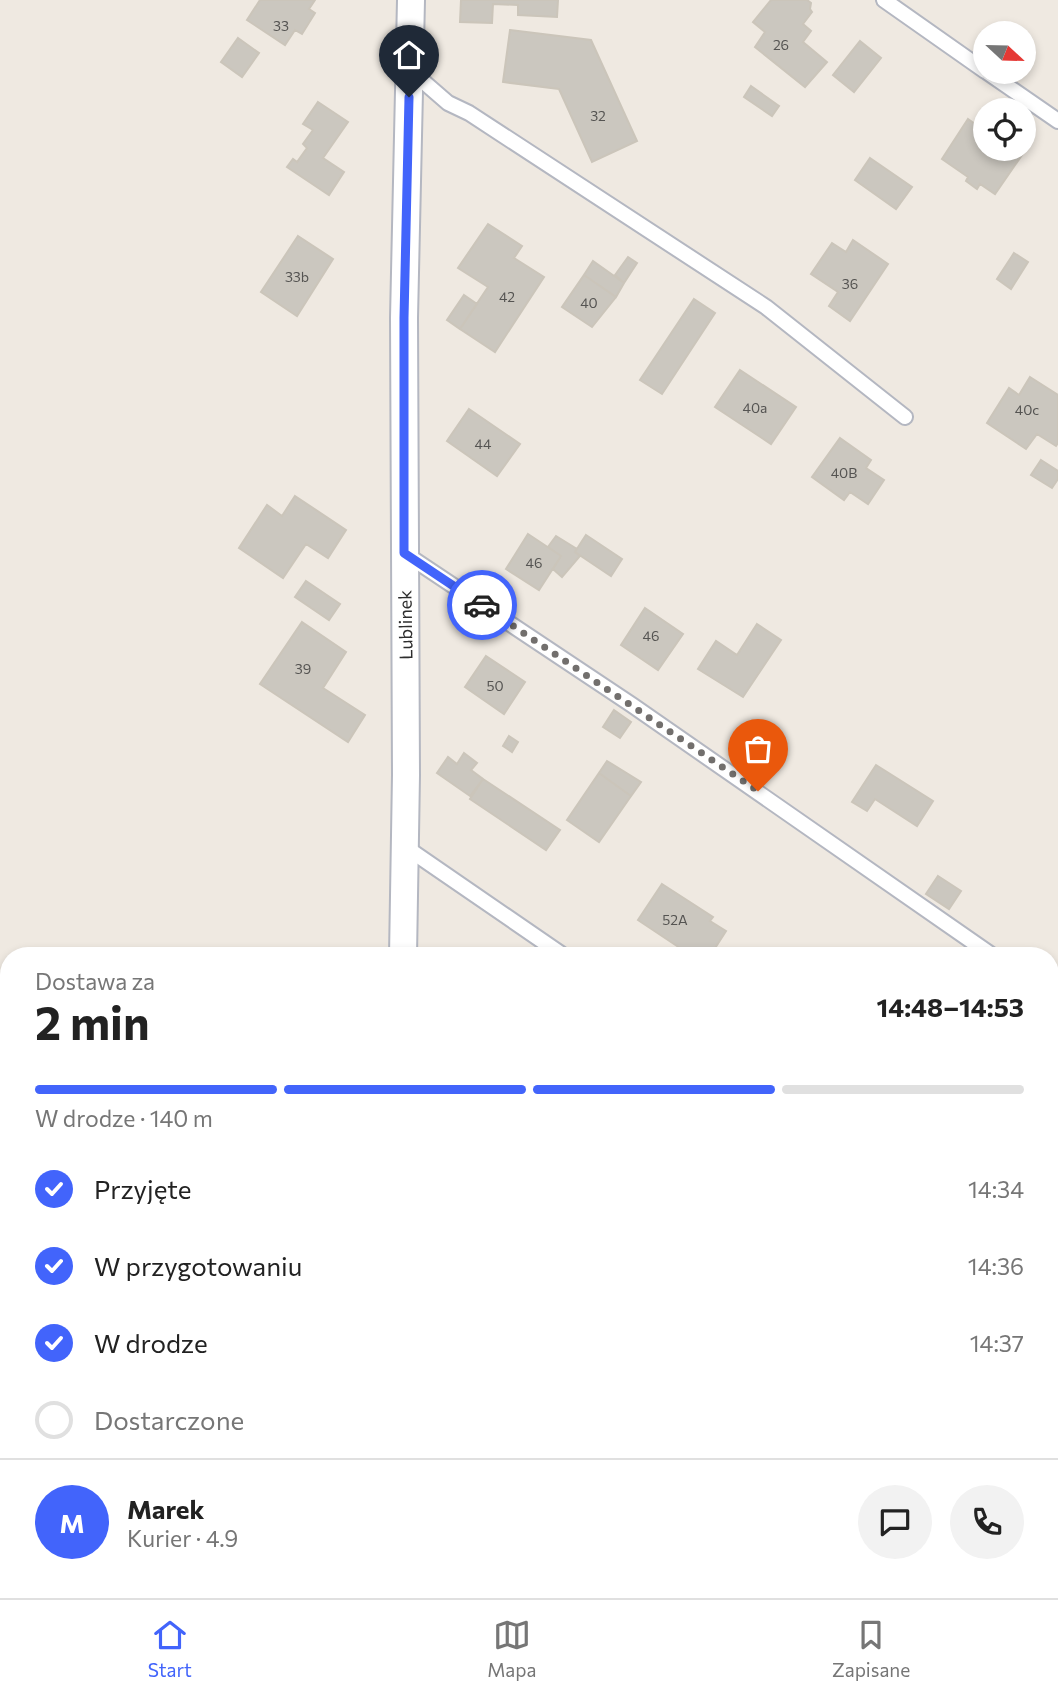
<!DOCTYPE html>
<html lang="pl">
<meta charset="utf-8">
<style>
:root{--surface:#fff;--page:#f2f2f2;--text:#222;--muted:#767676;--line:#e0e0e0;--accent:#4264fb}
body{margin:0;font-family:Commissioner,sans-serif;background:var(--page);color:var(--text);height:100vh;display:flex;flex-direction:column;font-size:26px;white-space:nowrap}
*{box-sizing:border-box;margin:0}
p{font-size:23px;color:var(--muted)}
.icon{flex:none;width:38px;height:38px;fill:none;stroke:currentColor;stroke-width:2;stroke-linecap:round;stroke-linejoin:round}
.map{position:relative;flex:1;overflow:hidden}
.side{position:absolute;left:0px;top:947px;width:1059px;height:653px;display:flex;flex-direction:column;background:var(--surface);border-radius:28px 28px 0 0;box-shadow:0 4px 10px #0003}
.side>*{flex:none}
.needle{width:46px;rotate:112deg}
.fabs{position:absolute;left:973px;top:21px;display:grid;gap:14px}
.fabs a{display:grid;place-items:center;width:63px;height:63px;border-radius:50%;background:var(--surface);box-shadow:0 4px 10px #0003;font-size:35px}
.pin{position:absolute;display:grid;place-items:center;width:60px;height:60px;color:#fff;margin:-72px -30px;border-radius:50% 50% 50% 0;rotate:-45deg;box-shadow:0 0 7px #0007}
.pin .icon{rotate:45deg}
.courier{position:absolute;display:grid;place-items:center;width:70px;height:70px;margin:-35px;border:5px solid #4264fb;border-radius:50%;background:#fff;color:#222;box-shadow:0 2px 9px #0007}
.headline em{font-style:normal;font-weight:700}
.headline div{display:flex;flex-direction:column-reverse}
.headline{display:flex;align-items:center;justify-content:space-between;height:119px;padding:0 35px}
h1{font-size:46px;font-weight:700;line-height:52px}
.bar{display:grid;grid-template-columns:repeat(4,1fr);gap:10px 7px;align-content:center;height:84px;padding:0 35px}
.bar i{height:9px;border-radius:5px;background:var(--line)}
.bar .current{background:var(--accent)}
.bar p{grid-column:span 4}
.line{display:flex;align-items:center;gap:18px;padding:0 35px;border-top:2px solid var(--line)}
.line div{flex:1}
.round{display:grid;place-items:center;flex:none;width:74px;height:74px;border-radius:37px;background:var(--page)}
ol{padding:0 35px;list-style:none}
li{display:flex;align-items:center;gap:21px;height:77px}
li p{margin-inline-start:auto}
li .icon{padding:7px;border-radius:50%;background:var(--accent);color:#fff;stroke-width:4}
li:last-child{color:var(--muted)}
li i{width:38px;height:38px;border:4px solid var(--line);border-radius:50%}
.tabs{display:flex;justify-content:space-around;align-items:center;height:98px;border-top:2px solid var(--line);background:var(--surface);font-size:19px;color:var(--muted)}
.tabs a{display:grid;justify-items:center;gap:4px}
.tabs .current{color:var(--accent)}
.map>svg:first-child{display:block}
</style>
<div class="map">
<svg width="1058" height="1598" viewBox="0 0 1058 1598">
<rect width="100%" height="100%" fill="#efe9e1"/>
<!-- building -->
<path fill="#cbc7bf" stroke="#cbc5ba" stroke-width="2" d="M 260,0 L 315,0 L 309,9 L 315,13 L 302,34 L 295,30 L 285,45 L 247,20 Z
M 461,0 L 558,0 L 557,17 L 518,15 L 518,5 L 493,4 L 492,23 L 460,22 Z
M 771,0 L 807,0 L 811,3 L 810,9 L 812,12 L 803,24 L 811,31 L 803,42 L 827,62 L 805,87 L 755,47 L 765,32 L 753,22 Z
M 510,30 L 591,40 L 637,141 L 592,162 L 559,89 L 503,82 Z
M 238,38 L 259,53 L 242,77 L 221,62 Z
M 860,41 L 881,58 L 854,92 L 833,75 Z
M 751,86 L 779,106 L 772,116 L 744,97 Z
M 318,102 L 348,122 L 323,158 L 344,172 L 329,195 L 287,167 L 293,159 L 297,162 L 307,148 L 303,144 L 313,130 L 303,124 Z
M 968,119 L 985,131 L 985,149 L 1013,149 L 1022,155 L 995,194 L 980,184 L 977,189 L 966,181 L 968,177 L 942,159 Z
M 870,158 L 912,187 L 896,209 L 855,180 Z
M 488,224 L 522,246 L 514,258 L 544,277 L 495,352 L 460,329 L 488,287 L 458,268 Z
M 298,236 L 333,259 L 297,316 L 261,292 Z
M 853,240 L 888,264 L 850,321 L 829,306 L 838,292 L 811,274 L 832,243 L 846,252 Z
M 1014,253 L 1028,262 L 1011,289 L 997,279 Z
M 628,257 L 637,263 L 624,283 L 615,275 Z
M 593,261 L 624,283 L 616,297 L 584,275 Z
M 584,275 L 616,297 L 592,327 L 562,307 Z
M 464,295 L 477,304 L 460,329 L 447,320 Z
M 694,299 L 715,313 L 662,394 L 640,380 Z
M 740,370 L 796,407 L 771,444 L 715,407 Z
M 1030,377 L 1058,395 L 1058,443 L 1056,446 L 1037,434 L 1026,449 L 987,423 L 1009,388 L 1019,395 Z
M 469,409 L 520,444 L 497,476 L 447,441 Z
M 840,438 L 871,460 L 866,468 L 884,480 L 868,504 L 850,492 L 844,500 L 812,477 Z
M 1041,460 L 1058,471 L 1058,479 L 1052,488 L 1031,475 Z
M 295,496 L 346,530 L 328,558 L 306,544 L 283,578 L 239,548 L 267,505 L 282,516 Z
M 528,534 L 561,556 L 539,590 L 506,569 Z
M 586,535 L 622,559 L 611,576 L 575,552 Z
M 556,536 L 577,549 L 575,552 L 580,556 L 562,577 L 553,569 L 561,556 L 548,547 Z
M 306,581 L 340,604 L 329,620 L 295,597 Z
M 645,608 L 683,634 L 658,670 L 621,645 Z
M 302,622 L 346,652 L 323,688 L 365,715 L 348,742 L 260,684 Z
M 757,624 L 781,640 L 743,697 L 698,669 L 716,641 L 737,655 Z
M 486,656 L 525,682 L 504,714 L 465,687 Z
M 614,710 L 631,722 L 620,738 L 603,727 Z
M 509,736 L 518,742 L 512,752 L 503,746 Z
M 464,753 L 477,763 L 471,770 L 483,779 L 470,796 L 437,773 L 448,757 L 457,764 Z
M 607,761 L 641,782 L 631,796 L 599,773 Z
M 876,765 L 933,801 L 917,826 L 875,799 L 867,811 L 852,802 Z
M 599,773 L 631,796 L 599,842 L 567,820 Z
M 483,779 L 560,830 L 546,850 L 470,799 Z
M 938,876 L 961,891 L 949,909 L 926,894 Z
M 662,884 L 713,917 L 710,921 L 726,931 L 710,956 L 699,956 L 692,951 L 689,954 L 638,920 Z
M 291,1591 L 300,1591 L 311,1598 L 286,1598 Z
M 405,1591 L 456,1591 L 451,1598 L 407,1598 L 402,1595 Z
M 565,1591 L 615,1591 L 610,1598 L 561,1598 Z
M 675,1591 L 758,1591 L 769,1598 L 686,1598 Z"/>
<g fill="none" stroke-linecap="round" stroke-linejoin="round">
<!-- lane casing -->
<g stroke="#b4b7c1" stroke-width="18">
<path id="lane" d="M 884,0 L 985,71
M 410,70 L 448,103 L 469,113 L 766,307 L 905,417
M 987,72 L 1058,121
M 404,553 L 632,705 L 993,956
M 404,846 L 564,956"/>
</g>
<!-- street casing -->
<g stroke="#b4b7c1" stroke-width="30">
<path id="street" d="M 403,956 L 406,775 L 404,318 L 411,0
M 506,1591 L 507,1598"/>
</g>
<!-- lane -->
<use href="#lane" stroke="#fff" stroke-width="14"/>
<!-- street -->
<use href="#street" stroke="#fff" stroke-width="26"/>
<!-- rail casing -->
<g stroke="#a3a6b8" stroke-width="8">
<path id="rail" d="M 0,1504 L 9,1520
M 0,1540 L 9,1555
M 29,1591 L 33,1598
M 49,1591 L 53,1598"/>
</g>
<!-- rail -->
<use href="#rail" stroke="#fff" stroke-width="5" stroke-dasharray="16" stroke-linecap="butt"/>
</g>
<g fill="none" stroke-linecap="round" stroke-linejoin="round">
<!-- done -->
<path stroke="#726f6d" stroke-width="7" stroke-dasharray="0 12.6" d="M 482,605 L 758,791"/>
<!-- route -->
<path stroke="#4264fb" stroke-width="9" d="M 409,97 L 404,318 L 404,553 L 482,605"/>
</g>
<g text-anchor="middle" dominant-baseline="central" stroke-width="5" stroke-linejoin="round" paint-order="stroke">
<!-- number labels -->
<g font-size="14" fill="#555452">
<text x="281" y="25">33</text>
<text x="781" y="44">26</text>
<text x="598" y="115">32</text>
<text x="297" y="276">33b</text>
<text x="850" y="283">36</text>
<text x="507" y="296">42</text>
<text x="589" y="302">40</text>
<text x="755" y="407">40a</text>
<text x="1027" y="409">40c</text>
<text x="483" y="443">44</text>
<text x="844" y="472">40B</text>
<text x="534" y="562">46</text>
<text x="651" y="635">46</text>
<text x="303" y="668">39</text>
<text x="495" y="685">50</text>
<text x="675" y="919">52A</text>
</g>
<!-- street labels -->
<g font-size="18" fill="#2e2e2e" stroke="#fff">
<text transform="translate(405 625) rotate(-91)">Lublinek</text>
</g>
</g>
</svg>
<div class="fabs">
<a><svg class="needle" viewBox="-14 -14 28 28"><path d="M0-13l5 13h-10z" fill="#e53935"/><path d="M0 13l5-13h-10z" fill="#767676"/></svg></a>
<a><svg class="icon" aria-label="locate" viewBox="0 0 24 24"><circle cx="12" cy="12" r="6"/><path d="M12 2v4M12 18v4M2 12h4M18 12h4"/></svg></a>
</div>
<div class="pin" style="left:758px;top:791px;background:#ea580c"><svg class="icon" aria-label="bag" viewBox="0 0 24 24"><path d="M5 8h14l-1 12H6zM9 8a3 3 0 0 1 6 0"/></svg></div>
<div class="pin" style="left:409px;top:97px;background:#1f2937"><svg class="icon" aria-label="home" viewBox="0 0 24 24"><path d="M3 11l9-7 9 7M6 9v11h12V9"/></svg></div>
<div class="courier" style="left:482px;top:605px"><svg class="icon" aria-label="car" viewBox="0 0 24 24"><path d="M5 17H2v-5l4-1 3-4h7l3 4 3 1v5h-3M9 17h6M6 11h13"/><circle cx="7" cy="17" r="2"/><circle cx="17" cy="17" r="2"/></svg></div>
<section class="side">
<div class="headline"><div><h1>2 min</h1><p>Dostawa za</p></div><em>14:48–14:53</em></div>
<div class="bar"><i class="current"></i><i class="current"></i><i class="current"></i><i></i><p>W drodze · 140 m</p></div>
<ol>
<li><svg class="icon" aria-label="check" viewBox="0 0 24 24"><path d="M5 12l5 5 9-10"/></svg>Przyjęte<p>14:34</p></li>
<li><svg class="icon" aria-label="check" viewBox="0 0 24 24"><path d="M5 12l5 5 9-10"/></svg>W przygotowaniu<p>14:36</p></li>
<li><svg class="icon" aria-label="check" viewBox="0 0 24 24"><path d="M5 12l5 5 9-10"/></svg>W drodze<p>14:37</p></li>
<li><i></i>Dostarczone</li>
</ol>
<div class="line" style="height:126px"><b class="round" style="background:var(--accent);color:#fff">M</b><div><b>Marek</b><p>Kurier · 4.9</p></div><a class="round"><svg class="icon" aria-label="chat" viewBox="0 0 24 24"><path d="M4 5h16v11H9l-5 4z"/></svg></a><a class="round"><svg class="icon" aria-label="phone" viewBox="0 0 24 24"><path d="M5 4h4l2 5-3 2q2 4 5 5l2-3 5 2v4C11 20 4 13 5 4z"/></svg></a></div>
</section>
</div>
<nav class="tabs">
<a class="current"><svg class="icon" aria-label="home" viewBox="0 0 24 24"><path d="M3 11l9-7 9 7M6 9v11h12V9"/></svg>Start</a>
<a><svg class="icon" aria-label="map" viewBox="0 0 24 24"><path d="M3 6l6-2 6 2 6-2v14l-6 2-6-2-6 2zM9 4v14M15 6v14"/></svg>Mapa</a>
<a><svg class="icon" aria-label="saved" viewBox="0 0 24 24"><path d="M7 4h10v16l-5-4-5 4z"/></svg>Zapisane</a>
</nav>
